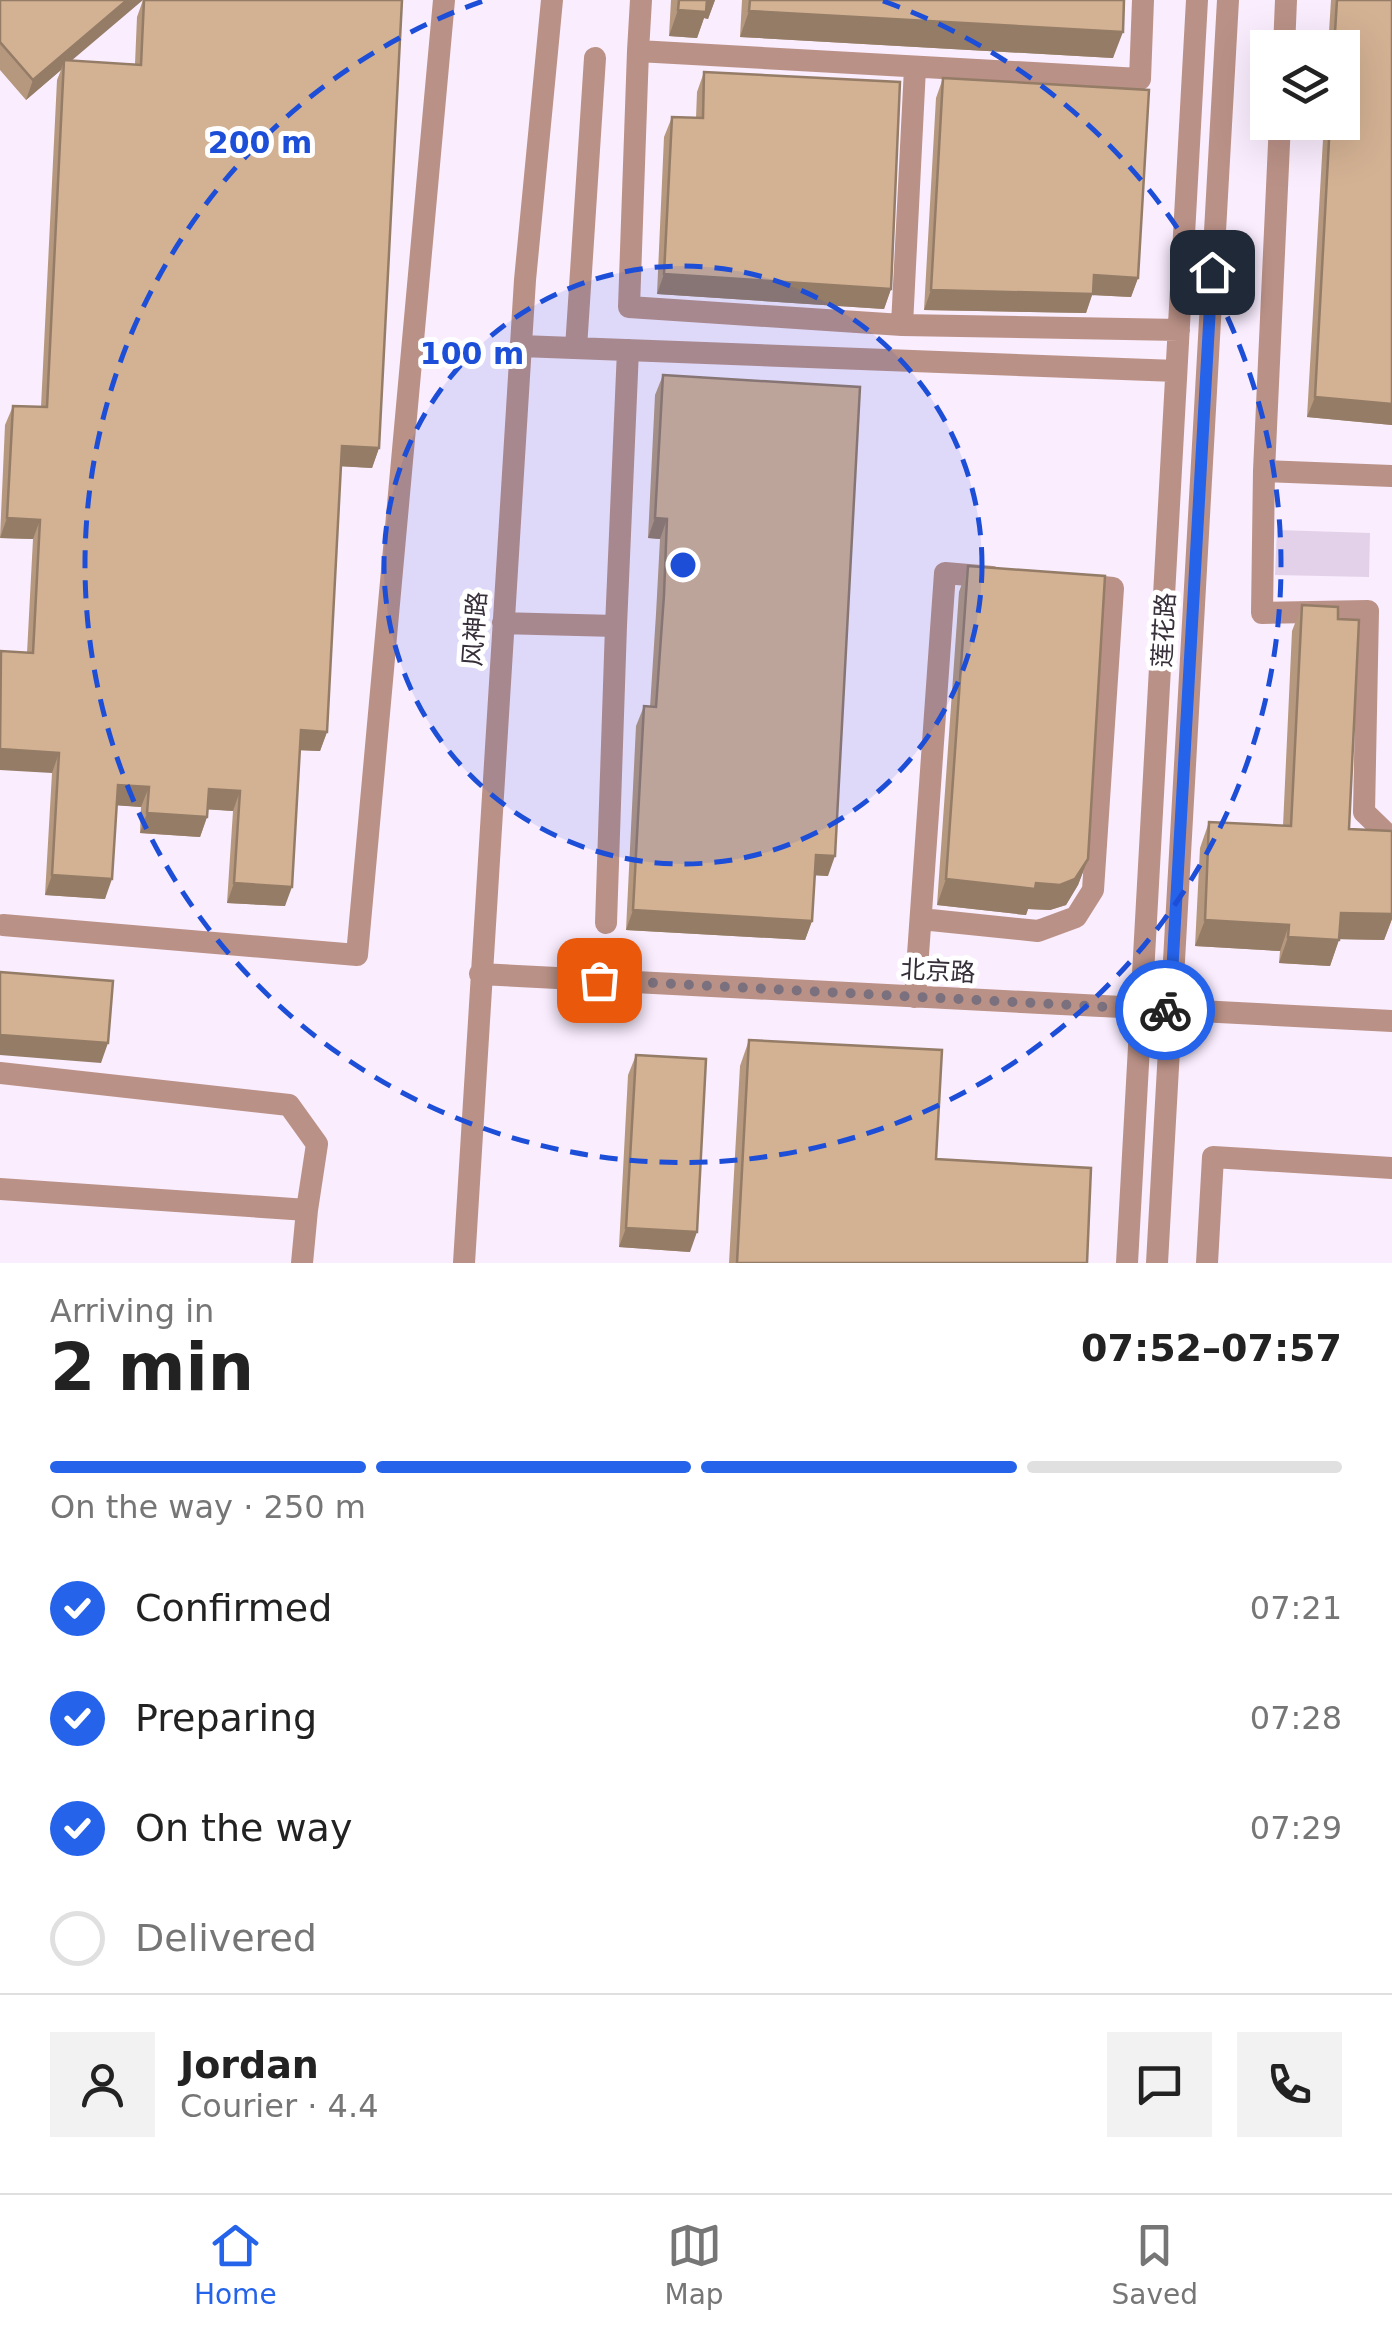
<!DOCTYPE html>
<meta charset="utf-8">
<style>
:root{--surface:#fff;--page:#f2f2f2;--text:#222;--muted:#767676;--line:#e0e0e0;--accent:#2563eb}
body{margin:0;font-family:"DejaVu Sans","Noto Sans SC",sans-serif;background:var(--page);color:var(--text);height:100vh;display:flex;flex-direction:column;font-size:38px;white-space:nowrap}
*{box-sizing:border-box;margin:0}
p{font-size:32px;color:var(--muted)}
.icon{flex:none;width:55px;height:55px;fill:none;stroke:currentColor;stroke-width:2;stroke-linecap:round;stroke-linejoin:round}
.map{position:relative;height:1263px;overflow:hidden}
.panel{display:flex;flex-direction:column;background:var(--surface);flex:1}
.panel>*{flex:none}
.fabs{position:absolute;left:1250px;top:30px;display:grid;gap:20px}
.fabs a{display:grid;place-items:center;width:110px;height:110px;border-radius:0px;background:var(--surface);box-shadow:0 10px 40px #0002;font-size:50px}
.pin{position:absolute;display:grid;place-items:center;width:85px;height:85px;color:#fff;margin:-42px;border-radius:20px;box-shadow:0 5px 15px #0006}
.courier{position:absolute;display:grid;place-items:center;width:100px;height:100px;margin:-50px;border:8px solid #2563eb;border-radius:50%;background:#fff;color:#222;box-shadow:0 2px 12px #0007}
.head em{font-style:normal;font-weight:700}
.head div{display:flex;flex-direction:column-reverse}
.head{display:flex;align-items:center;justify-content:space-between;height:170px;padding:0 50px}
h1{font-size:65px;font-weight:700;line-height:75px}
.bar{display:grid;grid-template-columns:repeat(4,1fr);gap:15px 10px;align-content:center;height:120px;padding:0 50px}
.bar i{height:12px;border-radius:8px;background:var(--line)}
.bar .on{background:var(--accent)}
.bar p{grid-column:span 4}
.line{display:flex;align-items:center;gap:25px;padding:0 50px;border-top:2px solid var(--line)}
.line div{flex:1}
.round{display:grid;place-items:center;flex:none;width:105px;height:105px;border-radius:0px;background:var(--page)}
ol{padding:0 50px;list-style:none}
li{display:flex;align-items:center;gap:30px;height:110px}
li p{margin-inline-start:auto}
li .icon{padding:10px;border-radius:50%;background:var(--accent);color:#fff;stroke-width:4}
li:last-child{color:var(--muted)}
li i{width:55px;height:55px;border:5px solid var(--line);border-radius:50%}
.tabs{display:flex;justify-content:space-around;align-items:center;height:140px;border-top:2px solid var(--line);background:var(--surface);font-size:28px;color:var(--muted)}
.tabs a{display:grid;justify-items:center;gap:5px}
.tabs .on{color:var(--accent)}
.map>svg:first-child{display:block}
</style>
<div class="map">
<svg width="1392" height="1263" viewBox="0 0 1392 1263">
<rect width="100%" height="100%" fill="#faedfe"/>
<!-- green -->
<path fill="#e3d1e9" d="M 1277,530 L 1370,533 L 1369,577 L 1275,575 Z"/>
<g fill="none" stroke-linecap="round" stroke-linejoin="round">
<!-- minor -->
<path stroke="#ba9186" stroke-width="22" d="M 641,0 L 638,51 L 1140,79 L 1143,0
M 1284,48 L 1286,0
M 638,51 L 629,307 L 902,325
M 915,68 L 902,325 L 1179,330
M 1280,122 L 1264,471 L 1392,476
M 521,346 L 1176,371
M 576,348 L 595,58
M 1264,471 L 1262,613 L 1368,611 L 1364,812 L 1392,839
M 503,623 L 616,626 L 628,350
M 921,919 L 1038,931 L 1076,917 L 1093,890 L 1113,588 L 1073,584
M 606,923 L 616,626
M 3,925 L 357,955 L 444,0
M 480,974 L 1392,1021
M 915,997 L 945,573 L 992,577
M 0,1073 L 289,1105 L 317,1144 L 307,1210
M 0,1189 L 307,1210 L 302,1263
M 464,1263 L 525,280 L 552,0
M 1127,1263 L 1197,0
M 1157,1263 L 1228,0
M 1207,1263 L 1213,1157 L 1392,1168"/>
</g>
<!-- wall -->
<path fill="#b5987e" d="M 0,0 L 72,61 L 135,64 L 137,17 L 143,0 L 402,0 L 379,448 L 372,468 L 341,466 L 327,732 L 320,751 L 300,750 L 285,906 L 227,903 L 233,811 L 207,809 L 207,817 L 200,837 L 140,833 L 141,807 L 117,805 L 105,899 L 45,895 L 52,773 L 27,653 L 33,539 L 0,538 L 5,425 L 13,406 L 41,407 L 57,80 L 61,70 L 26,100 L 0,70 Z
M 671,0 L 715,0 L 708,19 L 704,18 L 697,38 L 669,36 Z
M 742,0 L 1124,0 L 1113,58 L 740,37 Z
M 1331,0 L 1392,0 L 1392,425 L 1307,417 L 1324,122 L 1342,122 L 1342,48 L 1328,48 Z
M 704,72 L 891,289 L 884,309 L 657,294 L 664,137 L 672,117 L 696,118 L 697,92 Z
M 943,78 L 1138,278 L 1131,297 L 1092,295 L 1086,313 L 924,310 L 936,98 Z
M 663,375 L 828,876 L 815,875 L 812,921 L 805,940 L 626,930 L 636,726 L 644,706 L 650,707 L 656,614 L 660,539 L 648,538 L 655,395 Z
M 968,566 L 1088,859 L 1078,885 L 1066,905 L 1050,910 L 1028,909 L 1026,915 L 937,905 L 959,592 Z
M 1302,605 L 1338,619 L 1349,829 L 1392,831 L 1392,919 L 1384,940 L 1339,939 L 1330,966 L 1279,963 L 1280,951 L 1195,946 L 1200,848 L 1209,822 L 1283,826 L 1292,631 Z
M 749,1040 L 1087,1263 L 729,1263 L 740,1066 Z
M 636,1055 L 690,1252 L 619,1247 L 628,1075 Z"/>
<!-- shaded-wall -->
<path fill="#947c67" d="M 127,0 L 143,0 L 64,67 L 64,60 L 61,70 L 26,100 L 33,80 Z
M 704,0 L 715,0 L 708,19 L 704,18 L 697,38 L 669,36 L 678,10 Z
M 749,11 L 1123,32 L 1113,58 L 740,37 Z
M 664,274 L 891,289 L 884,309 L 657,294 Z
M 1094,275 L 1138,278 L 1131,297 L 1092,295 L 1086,313 L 924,310 L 931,290 Z
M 1315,397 L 1392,404 L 1392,425 L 1307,417 Z
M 342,446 L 379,448 L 372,468 L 335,466 Z
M 7,518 L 40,520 L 33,539 L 0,538 Z
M 655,518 L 667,519 L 660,539 L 648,538 Z
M 301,730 L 327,732 L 320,751 L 294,750 Z
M 0,749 L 59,753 L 52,773 L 0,770 Z
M 118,785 L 149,787 L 141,807 L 111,805 Z
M 209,789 L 240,791 L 233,811 L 201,809 Z
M 147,813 L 207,817 L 200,837 L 140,833 Z
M 816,855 L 835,856 L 828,876 L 808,875 Z
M 1088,859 L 1078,885 L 1066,905 L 1050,910 L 1028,909 L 1026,915 L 937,905 L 946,879 L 1036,883 Z
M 52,875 L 112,879 L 105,899 L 45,895 Z
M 234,883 L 292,887 L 285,906 L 227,903 Z
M 633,910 L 812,921 L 805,940 L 626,930 Z
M 1341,913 L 1392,914 L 1392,919 L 1384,940 L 1331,939 Z
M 1205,920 L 1289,925 L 1280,951 L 1195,946 Z
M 1288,937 L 1339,940 L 1330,966 L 1279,963 Z
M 0,1035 L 108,1043 L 101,1063 L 0,1055 Z
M 626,1228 L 697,1232 L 690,1252 L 619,1247 Z"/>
<!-- building -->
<path fill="#d3b193" stroke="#947c67" stroke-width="2.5" d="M 0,0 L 127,0 L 33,80 L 0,42 Z
M 144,0 L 402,0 L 379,448 L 342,446 L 327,732 L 301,730 L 292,887 L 234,883 L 240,791 L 209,789 L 207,817 L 147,813 L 149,787 L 118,785 L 112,879 L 52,875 L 59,753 L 0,749 L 1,651 L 33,653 L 40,520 L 7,518 L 13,406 L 47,407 L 64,60 L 141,65 Z
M 679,0 L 707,0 L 706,12 L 678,10 Z
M 750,0 L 1124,0 L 1123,32 L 749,11 Z
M 1337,0 L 1392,0 L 1392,404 L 1315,397 L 1330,122 L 1342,122 L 1342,48 L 1334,48 Z
M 704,72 L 900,82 L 891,289 L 664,274 L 672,117 L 703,118 Z
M 943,78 L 1149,90 L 1138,278 L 1094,275 L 1093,294 L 931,290 Z
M 663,375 L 860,387 L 835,856 L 816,855 L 812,921 L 633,910 L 644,706 L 656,707 L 664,595 L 667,519 L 655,518 Z
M 968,566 L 1105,576 L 1088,859 L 1075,879 L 1060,885 L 1036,883 L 1035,889 L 946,879 Z
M 1302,605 L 1338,607 L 1338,619 L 1359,620 L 1349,829 L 1392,831 L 1392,914 L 1341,913 L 1339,940 L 1288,937 L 1289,925 L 1205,920 L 1209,822 L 1291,826 Z
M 0,972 L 113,981 L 108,1043 L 0,1035 Z
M 749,1040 L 942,1050 L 936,1159 L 1091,1168 L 1087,1263 L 737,1263 Z
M 636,1055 L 706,1059 L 697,1232 L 626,1228 Z"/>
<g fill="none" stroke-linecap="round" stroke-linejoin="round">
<!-- done -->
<path stroke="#7b717e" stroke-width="10" stroke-dasharray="0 18" d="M 599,980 L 1165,1010"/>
<!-- route -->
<path stroke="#2563eb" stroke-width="12" d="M 1165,1010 L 1170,1010 L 1212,272"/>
</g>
<!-- distance rings -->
<circle cx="683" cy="565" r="299" fill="#1d4ed8" fill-opacity=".12"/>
<g fill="none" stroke="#1d4ed8" stroke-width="5" stroke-dasharray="18 12">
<circle cx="683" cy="565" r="299"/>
<path d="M883 1A598 598 0 1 1 483 1"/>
</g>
<g text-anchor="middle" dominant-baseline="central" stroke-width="10" stroke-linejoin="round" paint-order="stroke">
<!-- street labels -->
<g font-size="25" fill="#362e39" stroke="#fff">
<text transform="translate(475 629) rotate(-86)">风神路</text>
<text transform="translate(1164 630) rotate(-87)">莲花路</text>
<text transform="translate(938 971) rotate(3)">北京路</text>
</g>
</g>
<circle cx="683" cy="565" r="15" fill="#1d4ed8" stroke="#fff" stroke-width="5"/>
<g font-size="30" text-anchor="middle" font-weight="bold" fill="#1d4ed8" stroke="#fff" stroke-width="10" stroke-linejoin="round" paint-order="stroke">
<text x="260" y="153">200 m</text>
<text x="472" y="364">100 m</text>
</g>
</svg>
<div class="fabs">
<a><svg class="icon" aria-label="layers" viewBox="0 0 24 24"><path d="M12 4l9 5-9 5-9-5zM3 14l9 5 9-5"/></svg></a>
</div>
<div class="pin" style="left:599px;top:980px;background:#ea580c"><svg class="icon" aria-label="bag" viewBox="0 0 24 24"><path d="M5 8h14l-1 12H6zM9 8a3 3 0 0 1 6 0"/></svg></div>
<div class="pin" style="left:1212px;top:272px;background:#1f2937"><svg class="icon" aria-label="home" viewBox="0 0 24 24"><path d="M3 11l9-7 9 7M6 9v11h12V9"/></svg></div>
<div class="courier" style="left:1165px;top:1010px"><svg class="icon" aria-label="bike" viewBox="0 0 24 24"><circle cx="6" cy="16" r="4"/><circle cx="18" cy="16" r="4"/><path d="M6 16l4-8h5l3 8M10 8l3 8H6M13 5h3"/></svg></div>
</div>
<section class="panel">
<div class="head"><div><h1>2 min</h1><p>Arriving in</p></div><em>07:52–07:57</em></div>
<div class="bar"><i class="on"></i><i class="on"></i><i class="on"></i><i></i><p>On the way · 250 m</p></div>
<ol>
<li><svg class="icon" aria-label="check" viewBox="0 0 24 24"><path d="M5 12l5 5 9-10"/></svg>Confirmed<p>07:21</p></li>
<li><svg class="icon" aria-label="check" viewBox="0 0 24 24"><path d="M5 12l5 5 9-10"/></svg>Preparing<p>07:28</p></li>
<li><svg class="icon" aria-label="check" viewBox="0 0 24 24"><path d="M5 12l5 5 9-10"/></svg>On the way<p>07:29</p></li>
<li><i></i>Delivered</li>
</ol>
<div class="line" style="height:180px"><a class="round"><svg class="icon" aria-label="person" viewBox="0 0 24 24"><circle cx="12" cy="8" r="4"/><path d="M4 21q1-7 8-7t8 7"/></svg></a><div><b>Jordan</b><p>Courier · 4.4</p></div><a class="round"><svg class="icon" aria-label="chat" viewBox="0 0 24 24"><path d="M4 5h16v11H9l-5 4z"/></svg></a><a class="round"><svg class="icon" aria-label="phone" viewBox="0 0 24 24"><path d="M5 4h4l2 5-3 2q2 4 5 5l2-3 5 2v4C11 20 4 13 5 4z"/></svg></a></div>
</section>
<nav class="tabs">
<a class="on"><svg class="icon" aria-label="home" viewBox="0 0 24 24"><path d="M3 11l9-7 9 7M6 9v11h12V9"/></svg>Home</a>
<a><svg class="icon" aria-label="map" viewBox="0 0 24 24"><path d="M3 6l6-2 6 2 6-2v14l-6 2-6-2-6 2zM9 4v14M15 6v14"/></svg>Map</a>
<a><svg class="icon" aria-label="saved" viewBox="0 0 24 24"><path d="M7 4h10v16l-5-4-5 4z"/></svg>Saved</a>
</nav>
